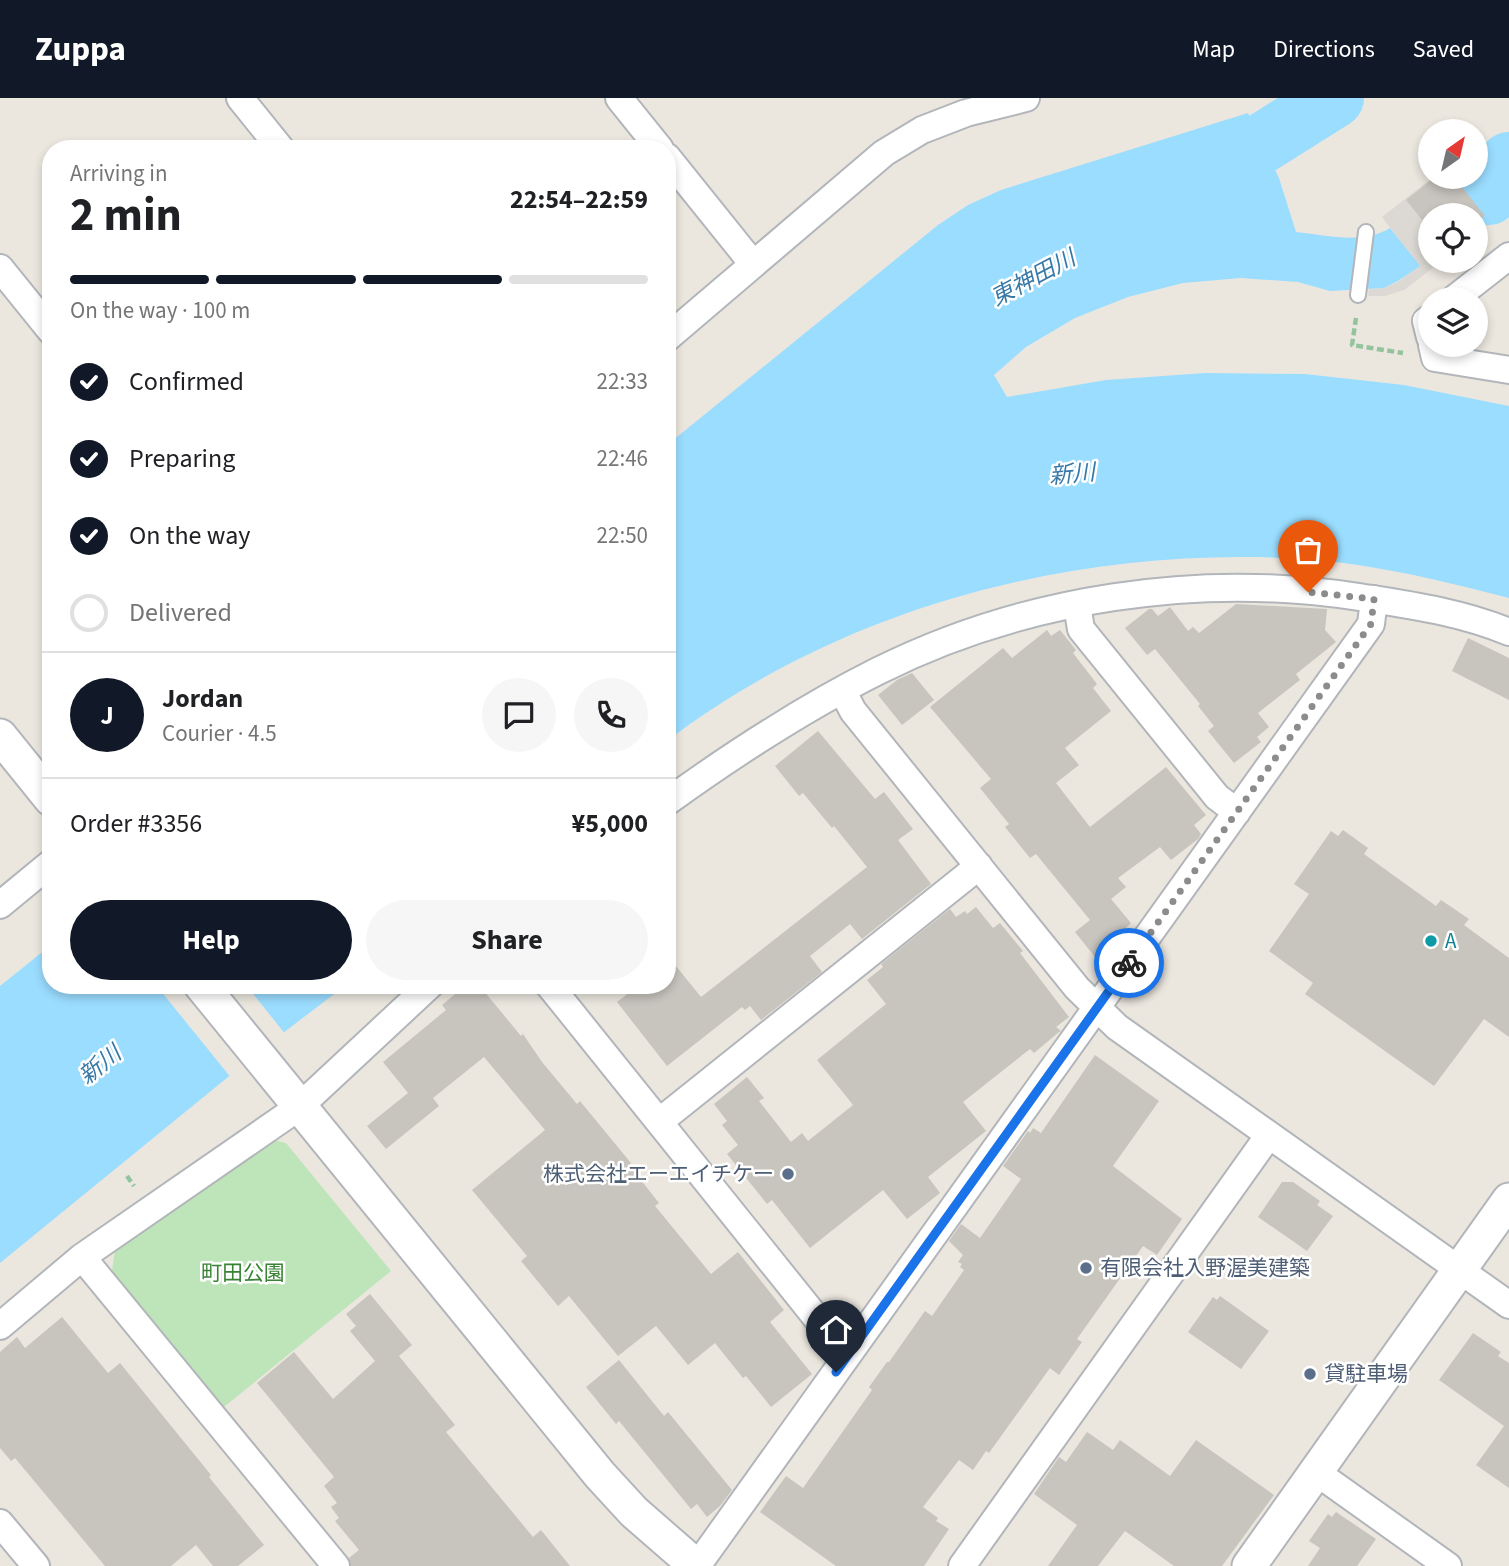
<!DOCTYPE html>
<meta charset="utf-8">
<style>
:root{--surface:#fff;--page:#f6f6f6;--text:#202124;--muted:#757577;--line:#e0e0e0;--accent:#111827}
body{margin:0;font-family:"Source Sans 3","Noto Sans JP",sans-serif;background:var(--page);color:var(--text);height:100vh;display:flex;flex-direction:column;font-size:26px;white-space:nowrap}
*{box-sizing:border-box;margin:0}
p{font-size:23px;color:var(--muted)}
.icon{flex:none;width:38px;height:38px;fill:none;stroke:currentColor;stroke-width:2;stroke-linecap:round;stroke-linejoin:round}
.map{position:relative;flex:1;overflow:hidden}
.panel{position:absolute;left:42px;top:42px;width:634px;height:854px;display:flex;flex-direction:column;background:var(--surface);border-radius:28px;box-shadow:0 4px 10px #0003}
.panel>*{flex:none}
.needle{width:46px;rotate:34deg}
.controls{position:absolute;left:1418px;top:21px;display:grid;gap:14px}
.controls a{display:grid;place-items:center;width:70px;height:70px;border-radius:50%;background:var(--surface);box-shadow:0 4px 10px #0003;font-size:35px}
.pin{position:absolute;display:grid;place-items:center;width:60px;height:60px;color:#fff;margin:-72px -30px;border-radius:50% 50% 50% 0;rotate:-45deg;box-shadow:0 0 7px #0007}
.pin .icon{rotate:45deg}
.courier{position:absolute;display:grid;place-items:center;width:70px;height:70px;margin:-35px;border:5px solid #1a73e8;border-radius:50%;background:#fff;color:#222;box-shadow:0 2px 9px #0007}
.summary em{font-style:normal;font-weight:700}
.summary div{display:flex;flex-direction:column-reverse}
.summary{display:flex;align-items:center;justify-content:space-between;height:119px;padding:0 28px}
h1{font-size:46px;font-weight:700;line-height:52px}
.bar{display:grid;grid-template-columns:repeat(4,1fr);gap:10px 7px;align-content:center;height:84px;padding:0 28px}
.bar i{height:9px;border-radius:5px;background:var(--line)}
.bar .current{background:var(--accent)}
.bar p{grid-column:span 4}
.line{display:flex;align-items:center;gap:18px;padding:0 28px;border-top:2px solid var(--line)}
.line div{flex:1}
.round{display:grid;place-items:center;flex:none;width:74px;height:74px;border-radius:37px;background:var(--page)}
ol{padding:0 28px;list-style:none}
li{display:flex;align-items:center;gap:21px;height:77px}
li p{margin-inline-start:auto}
li .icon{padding:7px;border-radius:50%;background:var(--accent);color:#fff;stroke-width:4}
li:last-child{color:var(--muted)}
li i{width:38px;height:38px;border:4px solid var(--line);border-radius:50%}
.primary-button{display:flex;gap:14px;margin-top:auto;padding:14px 28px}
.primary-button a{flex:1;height:80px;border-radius:42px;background:var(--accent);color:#fff;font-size:28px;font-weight:700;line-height:80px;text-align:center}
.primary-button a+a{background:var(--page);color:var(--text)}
header{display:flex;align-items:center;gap:42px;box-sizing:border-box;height:98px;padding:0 35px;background:var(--accent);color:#fff}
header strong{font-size:33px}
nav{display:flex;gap:38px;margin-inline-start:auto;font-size:24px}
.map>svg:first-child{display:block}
</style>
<header>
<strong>Zuppa</strong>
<nav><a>Map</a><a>Directions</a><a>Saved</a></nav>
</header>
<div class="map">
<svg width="1509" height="1468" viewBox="0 0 1509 1468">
<rect width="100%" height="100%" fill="#ebe7df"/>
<!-- industrial -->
<path fill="#dcd9d4" d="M 1433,79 L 1472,79 L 1494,107 L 1503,100 L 1509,110 L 1475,137 L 1475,117 L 1430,117 L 1430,163 L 1442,163 L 1404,192 L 1385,198 L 1368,198 L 1369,191 L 1384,190 L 1398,184 L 1419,168 L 1382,119 Z"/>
<!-- green -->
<path fill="#bee4ba" d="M 274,1042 L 286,1045 L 391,1173 L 224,1309 L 112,1173 L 115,1152 Z"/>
<!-- water -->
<path fill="#9bddff" d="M 1248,15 L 1279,80 L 1296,134 C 1326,137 1363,147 1390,130 L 1420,168 L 1398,183 L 1384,190 L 1330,193 L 1298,184 L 1241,180 L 1183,185 L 1128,199 L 1075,220 L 1026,249 L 994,277 L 1007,299 L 1106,282 L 1205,275 L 1305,276 L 1404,287 L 1509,308 L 1509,500 C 1436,481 1361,463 1285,460 C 1067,451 842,510 667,643 L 667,347 L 938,127 L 968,107 L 1001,92 Z
M 51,847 L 51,887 L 346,887 L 266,948 L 0,1165 L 0,888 Z"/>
<!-- pier -->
<path fill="#ebe7df" d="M 156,887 L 246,887 L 286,937 L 232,981 Z"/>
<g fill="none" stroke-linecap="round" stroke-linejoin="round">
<!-- river -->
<path stroke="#9bddff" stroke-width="60" d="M 1194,88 L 1334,0
M 1489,97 L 1501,86 L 1509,64"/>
</g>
<!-- building -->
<path fill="#c8c4be" d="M 1435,79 L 1454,79 L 1485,118 L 1475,125 L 1475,117 L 1430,117 L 1430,132 L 1406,102 Z
M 1236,506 L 1327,511 L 1325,532 L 1336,544 L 1296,576 L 1300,582 L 1258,615 L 1269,629 L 1257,639 L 1261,644 L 1234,665 L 1208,633 L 1214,628 L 1198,608 L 1200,606 L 1155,551 L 1147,557 L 1125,530 L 1149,511 L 1152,511 L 1158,518 L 1170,509 L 1188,533 L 1193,529 L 1199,535 Z
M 1047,532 L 1051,538 L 1060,532 L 1076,552 L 1073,555 L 1097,586 L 1093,590 L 1111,613 L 1065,650 L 1079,667 L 1056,685 L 1090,729 L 1166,669 L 1206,717 L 1194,727 L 1201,736 L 1198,741 L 1171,762 L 1160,749 L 1118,780 L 1126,789 L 1111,801 L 1131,825 L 1126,830 L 1129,834 L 1119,842 L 1122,846 L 1099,864 L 1075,834 L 1090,822 L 1036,756 L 1030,760 L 1005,729 L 1009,726 L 980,690 L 991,681 L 930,609 L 1003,550 L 1012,560 Z
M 1468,540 L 1509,560 L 1509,602 L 1452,573 Z
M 912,575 L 934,602 L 902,627 L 878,597 L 897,582 Z
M 818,633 L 875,701 L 884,694 L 913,731 L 898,742 L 931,786 L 862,841 L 850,826 L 810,858 L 822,874 L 761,922 L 750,908 L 745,912 L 742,909 L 667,968 L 617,904 L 639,887 L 667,887 L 667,857 L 701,899 L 867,769 L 834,728 L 832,730 L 803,695 L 799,698 L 775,668 Z
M 1343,732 L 1368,750 L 1364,756 L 1436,808 L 1441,802 L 1469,821 L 1464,827 L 1509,860 L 1509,939 L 1484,921 L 1434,988 L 1305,896 L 1313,885 L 1269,853 L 1309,796 L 1294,786 L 1331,733 L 1338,738 Z
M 976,809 L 993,830 L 1000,825 L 1023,853 L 1020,855 L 1069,919 L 1056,929 L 1061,933 L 1059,934 L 1034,955 L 1030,951 L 963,1004 L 986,1033 L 928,1079 L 940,1095 L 907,1121 L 883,1092 L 810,1150 L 772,1102 L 767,1106 L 727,1056 L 738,1047 L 722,1027 L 727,1023 L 714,1006 L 747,979 L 764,1000 L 759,1003 L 791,1044 L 802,1035 L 808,1043 L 853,1007 L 817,962 L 886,906 L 867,882 L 883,869 L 881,866 L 950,811 L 956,819 L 965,813 L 967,816 Z
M 466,887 L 479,887 L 521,938 L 523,936 L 542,964 L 577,1006 L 580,1003 L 631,1065 L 629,1067 L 659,1105 L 655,1108 L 711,1176 L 738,1154 L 784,1212 L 770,1224 L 812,1276 L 771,1309 L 746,1278 L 743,1280 L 715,1245 L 688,1267 L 656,1228 L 618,1258 L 569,1198 L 558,1208 L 521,1163 L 527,1158 L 472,1092 L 545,1032 L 484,959 L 433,1000 L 439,1008 L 386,1051 L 367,1028 L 408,995 L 383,964 L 446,912 L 442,907 Z
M 1095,957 L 1159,1003 L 1113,1068 L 1182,1121 L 1157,1157 L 1143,1148 L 1077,1241 L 1082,1244 L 1059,1277 L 1050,1270 L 989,1355 L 986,1353 L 973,1372 L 959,1362 L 923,1409 L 938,1420 L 936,1423 L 949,1431 L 924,1468 L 836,1468 L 760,1414 L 786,1378 L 803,1390 L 872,1292 L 869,1289 L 887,1264 L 889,1264 L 925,1213 L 932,1218 L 964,1172 L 960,1169 L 962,1166 L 958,1164 L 963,1157 L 949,1143 L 961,1126 L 980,1140 L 1021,1081 L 1003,1068 L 1028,1033 L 1030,1035 L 1033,1030 L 1041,1035 Z
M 1282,1084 L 1293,1084 L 1320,1103 L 1317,1107 L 1333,1118 L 1307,1153 L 1258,1119 Z
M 370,1196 L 412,1247 L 399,1258 L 455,1327 L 446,1334 L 533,1439 L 541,1432 L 570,1468 L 351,1468 L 349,1460 L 359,1452 L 335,1423 L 339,1420 L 331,1409 L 337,1405 L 324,1388 L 334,1379 L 257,1285 L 294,1254 L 333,1301 L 375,1263 L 350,1233 L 356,1228 L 346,1216 Z
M 1220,1198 L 1269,1233 L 1241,1271 L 1188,1234 L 1213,1199 L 1217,1202 Z
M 62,1219 L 108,1275 L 120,1265 L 211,1377 L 209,1379 L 264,1447 L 238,1468 L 213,1468 L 196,1447 L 171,1468 L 105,1468 L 15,1360 L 11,1363 L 0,1350 L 0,1254 L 17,1239 L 25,1250 Z
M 1473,1235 L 1501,1254 L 1498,1258 L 1509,1265 L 1509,1390 L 1476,1367 L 1504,1328 L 1439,1282 Z
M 619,1262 L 664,1318 L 668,1314 L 732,1392 L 720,1408 L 707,1419 L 697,1406 L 691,1411 L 619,1323 L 616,1326 L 586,1289 Z
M 1087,1334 L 1113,1352 L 1120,1342 L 1170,1378 L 1196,1342 L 1274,1397 L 1222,1468 L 1174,1468 L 1125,1433 L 1098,1468 L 1048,1468 L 1077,1427 L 1034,1396 L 1059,1359 L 1066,1364 Z
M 1336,1414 L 1376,1441 L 1357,1468 L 1308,1468 L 1320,1450 L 1309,1443 L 1328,1416 L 1332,1419 Z"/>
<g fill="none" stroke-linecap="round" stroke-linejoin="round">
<!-- service casing -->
<g stroke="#b2b6ba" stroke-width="18">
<path id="service" d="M 1358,197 L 1366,134"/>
</g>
<!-- minor casing -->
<g stroke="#b2b6ba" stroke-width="30">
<path id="minor" d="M 240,0 L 281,51
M 619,0 L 660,51
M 667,59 L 753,166
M 0,170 L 51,233
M 1454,201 L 1509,158
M 1430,220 L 1426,223 L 1430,239
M 667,240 L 884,55 L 922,32 L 966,15 L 1026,0
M 1432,247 L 1435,260 L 1509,272
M 1077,507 L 1081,531 L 1217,699 L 1237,714
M 842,592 L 853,613 L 1077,890 L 1117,929 L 1509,1207
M 667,704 C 735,655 804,610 878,573 C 1024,500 1199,474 1359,499 C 1410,507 1461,514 1509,534
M 0,807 L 51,765
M 549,887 L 831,1238 L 851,1252
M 659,1024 L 979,768
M 82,1159 L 336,1468
M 0,1228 L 82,1159 L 299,1009 L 430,887
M 1316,1374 L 1448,1468
M 0,1425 L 36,1468
M 697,1468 L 1371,526 L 1374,501
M 962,1468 L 1269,1037"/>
</g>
<!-- tertiary casing -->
<g stroke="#b2b6ba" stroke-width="37">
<path id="tertiary" d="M 0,638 L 51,701
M 201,887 L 600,1377 L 634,1414 L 696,1468
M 1249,1468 L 1509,1102"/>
</g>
<!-- path -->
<path stroke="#94c49d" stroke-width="4.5" stroke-dasharray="7 3.5" stroke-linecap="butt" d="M 1356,220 L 1352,247 L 1403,255
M 127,1078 L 134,1088"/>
<!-- service -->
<use href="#service" stroke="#fff" stroke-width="14"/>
<!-- minor -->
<use href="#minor" stroke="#fff" stroke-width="26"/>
<!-- tertiary -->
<use href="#tertiary" stroke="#fff" stroke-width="33"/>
</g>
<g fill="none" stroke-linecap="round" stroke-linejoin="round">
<!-- done -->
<path stroke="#8b8d8c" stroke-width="7" stroke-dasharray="0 12.6" d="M 1129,865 L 1371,526 L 1374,501 L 1308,494"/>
<!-- route -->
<path stroke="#1a73e8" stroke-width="9" d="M 836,1274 L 1129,865"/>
</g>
<!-- markers -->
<circle fill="#0f9aa8" stroke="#fff" stroke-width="2.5" cx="1431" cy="843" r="7"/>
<g fill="#5c6f8a" stroke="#fff" stroke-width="2.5">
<circle cx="788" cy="1076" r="7"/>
<circle cx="1086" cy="1170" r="7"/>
<circle cx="1310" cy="1276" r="7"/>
</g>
<g text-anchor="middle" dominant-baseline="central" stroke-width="5" stroke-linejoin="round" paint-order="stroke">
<!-- culture labels -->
<g font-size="21" fill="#0d838f" stroke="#fff" text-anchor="start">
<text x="1445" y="843">A</text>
</g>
<!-- service labels -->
<g font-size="21" fill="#4e5e75" stroke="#fff" text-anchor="start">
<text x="774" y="1076" text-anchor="end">株式会社エーエイチケー</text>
<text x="1100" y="1170">有限会社入野渥美建築</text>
<text x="1324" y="1276">貸駐車場</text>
</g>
<!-- park labels -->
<g font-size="21" fill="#388334" stroke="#fff">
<text x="243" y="1175">町田公園</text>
</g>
<!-- water labels -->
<g font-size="23" font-style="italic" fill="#3879a7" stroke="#fff">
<text transform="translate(1033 180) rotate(-28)">東神田川</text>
<text transform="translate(1072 376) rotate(-5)">新川</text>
<text transform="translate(100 967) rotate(-39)">新川</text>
</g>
</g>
</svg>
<div class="controls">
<a><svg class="needle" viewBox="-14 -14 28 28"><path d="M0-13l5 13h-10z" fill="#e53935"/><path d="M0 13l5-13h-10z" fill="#757577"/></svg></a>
<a><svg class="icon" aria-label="locate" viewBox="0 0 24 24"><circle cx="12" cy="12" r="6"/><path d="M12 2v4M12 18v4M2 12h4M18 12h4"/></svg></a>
<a><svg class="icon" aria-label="layers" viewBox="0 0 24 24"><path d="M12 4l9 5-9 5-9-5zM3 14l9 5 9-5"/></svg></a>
</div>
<div class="pin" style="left:1308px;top:494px;background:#ea580c"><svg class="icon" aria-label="bag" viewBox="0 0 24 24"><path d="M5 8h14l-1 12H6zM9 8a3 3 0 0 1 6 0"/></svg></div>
<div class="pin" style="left:836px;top:1274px;background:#1f2937"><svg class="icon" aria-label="home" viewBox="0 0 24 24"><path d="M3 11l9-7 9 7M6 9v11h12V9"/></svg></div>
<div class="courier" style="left:1129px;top:865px"><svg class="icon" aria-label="bike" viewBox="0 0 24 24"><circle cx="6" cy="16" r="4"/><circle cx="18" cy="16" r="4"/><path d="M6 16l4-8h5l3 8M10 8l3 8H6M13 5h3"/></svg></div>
<section class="panel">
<div class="summary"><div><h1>2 min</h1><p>Arriving in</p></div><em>22:54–22:59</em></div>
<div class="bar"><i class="current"></i><i class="current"></i><i class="current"></i><i></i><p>On the way · 100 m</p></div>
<ol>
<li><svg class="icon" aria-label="check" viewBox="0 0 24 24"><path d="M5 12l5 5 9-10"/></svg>Confirmed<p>22:33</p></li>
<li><svg class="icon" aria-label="check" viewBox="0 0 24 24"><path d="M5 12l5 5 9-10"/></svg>Preparing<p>22:46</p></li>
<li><svg class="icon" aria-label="check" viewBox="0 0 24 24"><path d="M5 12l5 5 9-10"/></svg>On the way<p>22:50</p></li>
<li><i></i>Delivered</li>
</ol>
<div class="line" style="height:126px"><b class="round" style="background:var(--accent);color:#fff">J</b><div><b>Jordan</b><p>Courier · 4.5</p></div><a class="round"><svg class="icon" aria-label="chat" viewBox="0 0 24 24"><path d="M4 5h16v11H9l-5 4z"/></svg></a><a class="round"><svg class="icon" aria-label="phone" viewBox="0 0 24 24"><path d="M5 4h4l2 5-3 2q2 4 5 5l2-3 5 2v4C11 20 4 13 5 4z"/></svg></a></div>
<div class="line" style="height:91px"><div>Order #3356</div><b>¥5,000</b></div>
<div class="primary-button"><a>Help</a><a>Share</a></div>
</section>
</div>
